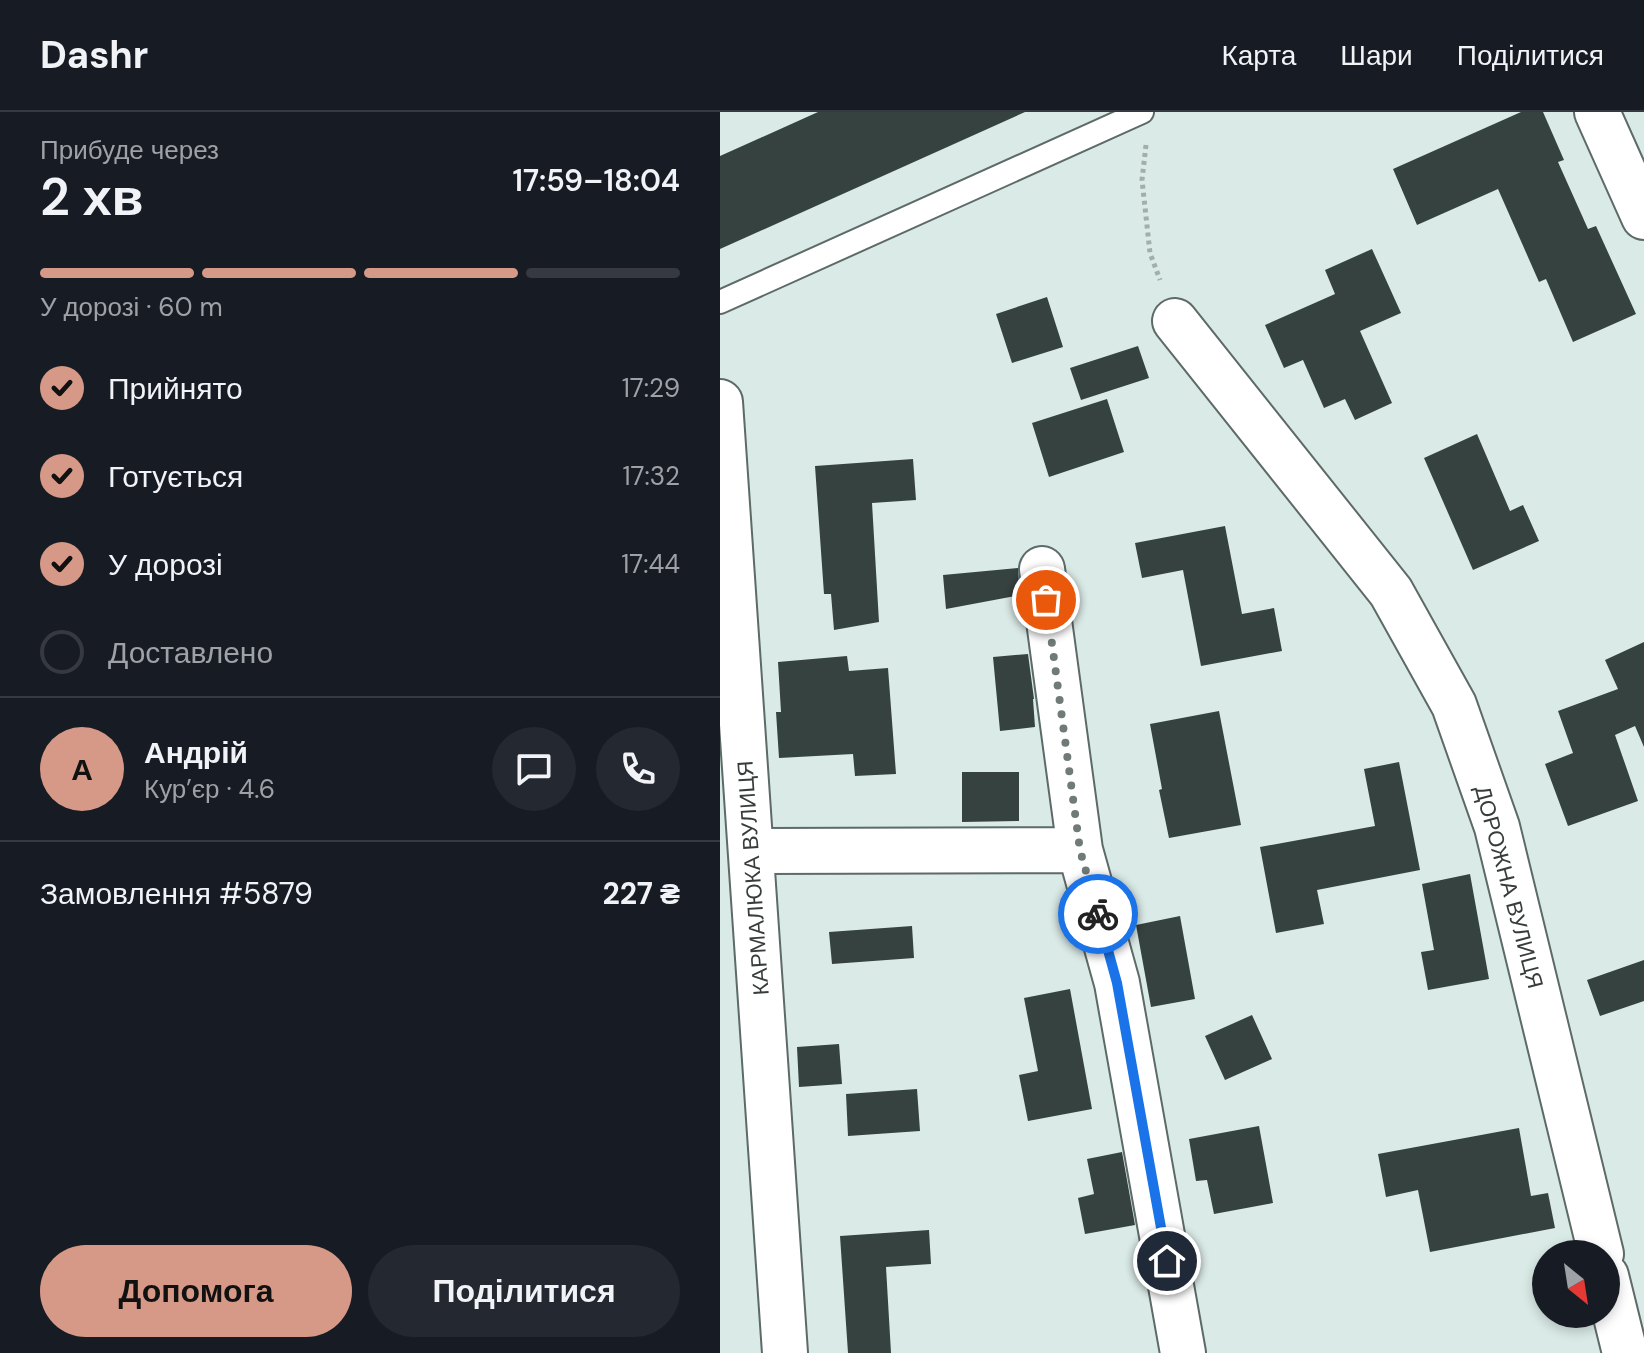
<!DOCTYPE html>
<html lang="uk">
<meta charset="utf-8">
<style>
:root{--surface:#171b24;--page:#242831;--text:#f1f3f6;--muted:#9ea1a6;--line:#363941;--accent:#d69987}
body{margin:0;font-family:"DM Sans",sans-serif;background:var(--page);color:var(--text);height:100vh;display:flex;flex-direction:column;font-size:30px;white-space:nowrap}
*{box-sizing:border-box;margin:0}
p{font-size:26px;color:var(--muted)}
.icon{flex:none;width:44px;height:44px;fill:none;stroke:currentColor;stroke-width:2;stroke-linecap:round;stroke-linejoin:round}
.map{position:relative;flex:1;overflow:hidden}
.side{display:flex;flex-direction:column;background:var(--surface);width:720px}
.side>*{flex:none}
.needle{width:52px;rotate:150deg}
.fabs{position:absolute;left:812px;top:1128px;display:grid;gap:16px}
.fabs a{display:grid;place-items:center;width:88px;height:88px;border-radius:50%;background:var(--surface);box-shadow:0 4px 12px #0003;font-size:40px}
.pin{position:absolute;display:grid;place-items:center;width:68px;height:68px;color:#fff;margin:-34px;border:4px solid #fff;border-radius:50%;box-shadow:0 2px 8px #0007}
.courier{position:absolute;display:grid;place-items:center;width:80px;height:80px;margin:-40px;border:6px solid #1a73e8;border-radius:50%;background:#fff;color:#222;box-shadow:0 2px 10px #0007}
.headline em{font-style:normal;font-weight:600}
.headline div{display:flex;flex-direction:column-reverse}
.headline{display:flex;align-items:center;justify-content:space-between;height:136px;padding:0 40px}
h1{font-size:52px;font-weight:600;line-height:60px}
.bar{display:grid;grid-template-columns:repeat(4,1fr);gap:12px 8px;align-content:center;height:96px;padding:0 40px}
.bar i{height:10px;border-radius:6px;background:var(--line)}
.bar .active{background:var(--accent)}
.bar p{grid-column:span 4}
.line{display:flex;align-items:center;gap:20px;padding:0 40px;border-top:2px solid var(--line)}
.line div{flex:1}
.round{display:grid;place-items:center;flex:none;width:84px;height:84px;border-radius:42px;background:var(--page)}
ol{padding:0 40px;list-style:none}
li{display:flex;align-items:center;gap:24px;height:88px}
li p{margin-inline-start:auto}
li .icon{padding:8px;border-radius:50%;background:var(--accent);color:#111;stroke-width:4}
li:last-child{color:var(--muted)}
li i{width:44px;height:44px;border:4px solid var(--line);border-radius:50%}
.button{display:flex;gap:16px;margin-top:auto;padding:16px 40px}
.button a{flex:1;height:92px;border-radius:48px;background:var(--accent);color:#111;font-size:32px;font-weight:600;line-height:92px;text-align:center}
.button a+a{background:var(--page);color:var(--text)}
header{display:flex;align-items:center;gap:48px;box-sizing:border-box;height:112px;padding:0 40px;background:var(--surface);border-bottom:2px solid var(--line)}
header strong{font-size:38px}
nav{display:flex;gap:44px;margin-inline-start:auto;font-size:28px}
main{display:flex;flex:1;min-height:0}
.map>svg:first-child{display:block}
</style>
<header>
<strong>Dashr</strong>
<nav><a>Карта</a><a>Шари</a><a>Поділитися</a></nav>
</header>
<main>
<section class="side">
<div class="headline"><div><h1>2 хв</h1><p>Прибуде через</p></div><em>17:59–18:04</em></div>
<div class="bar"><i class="active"></i><i class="active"></i><i class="active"></i><i></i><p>У дорозі · 60 m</p></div>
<ol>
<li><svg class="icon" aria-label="check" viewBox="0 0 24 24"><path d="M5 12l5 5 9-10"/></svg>Прийнято<p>17:29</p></li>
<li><svg class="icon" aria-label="check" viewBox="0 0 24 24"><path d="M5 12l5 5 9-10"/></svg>Готується<p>17:32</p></li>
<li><svg class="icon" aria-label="check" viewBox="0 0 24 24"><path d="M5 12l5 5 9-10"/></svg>У дорозі<p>17:44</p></li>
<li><i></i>Доставлено</li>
</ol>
<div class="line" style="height:144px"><b class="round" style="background:var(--accent);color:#111">А</b><div><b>Андрій</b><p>Кур’єр · 4.6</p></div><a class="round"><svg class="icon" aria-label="chat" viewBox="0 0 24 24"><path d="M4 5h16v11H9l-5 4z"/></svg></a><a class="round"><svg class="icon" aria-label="phone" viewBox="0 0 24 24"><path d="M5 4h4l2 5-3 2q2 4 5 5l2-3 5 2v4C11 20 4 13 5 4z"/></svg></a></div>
<div class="line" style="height:104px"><div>Замовлення #5879</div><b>227 ₴</b></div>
<div class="button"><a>Допомога</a><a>Поділитися</a></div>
</section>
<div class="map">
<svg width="924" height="1241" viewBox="0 0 924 1241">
<rect width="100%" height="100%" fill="#daeae7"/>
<!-- building -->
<path fill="#354240" d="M 98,0 L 305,0 L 0,137 L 0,44 Z
M 801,0 L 823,0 L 844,48 L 838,50 L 868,117 L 876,114 L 916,202 L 853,230 L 826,167 L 819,170 L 778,77 L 697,113 L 673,57 Z
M 652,137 L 681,201 L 640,219 L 672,291 L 635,308 L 625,287 L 604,296 L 583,248 L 564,256 L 545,213 L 615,182 L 605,158 Z
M 327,185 L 343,235 L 292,251 L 276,202 Z
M 418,234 L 429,266 L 361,288 L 350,256 Z
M 387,287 L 404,340 L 329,365 L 312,311 Z
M 757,322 L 790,399 L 803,393 L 819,429 L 753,458 L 704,346 Z
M 193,347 L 196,388 L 152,391 L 159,510 L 114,518 L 111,482 L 104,482 L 95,354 Z
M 505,414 L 522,502 L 554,496 L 562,539 L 481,554 L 463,458 L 422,466 L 415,431 Z
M 298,456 L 300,483 L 226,497 L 223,463 Z
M 924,530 L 924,635 L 915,614 L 895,623 L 918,689 L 848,714 L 825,652 L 853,641 L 838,599 L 898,577 L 885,548 Z
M 308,542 L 314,587 L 313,587 L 315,615 L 280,619 L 273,545 Z
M 127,544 L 129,559 L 168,556 L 176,662 L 135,664 L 133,642 L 59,646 L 56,600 L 61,600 L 58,550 Z
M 499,599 L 521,713 L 449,726 L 439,678 L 442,677 L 430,612 Z
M 679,650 L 700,758 L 597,778 L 604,812 L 556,821 L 540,735 L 655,714 L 644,657 Z
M 242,660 L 299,660 L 299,709 L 242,710 Z
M 750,762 L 769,867 L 708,878 L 701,840 L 714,838 L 702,772 Z
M 460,804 L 475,887 L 431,895 L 416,813 Z
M 192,814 L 194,846 L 112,852 L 109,820 Z
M 924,848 L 924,889 L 880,904 L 867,868 Z
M 350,877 L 372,997 L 308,1009 L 299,963 L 318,959 L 304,886 Z
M 532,903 L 552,947 L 505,968 L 485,924 Z
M 119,932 L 122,972 L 79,975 L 77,935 Z
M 197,977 L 200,1019 L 128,1024 L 126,982 Z
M 539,1014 L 553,1091 L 494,1102 L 487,1068 L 476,1069 L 469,1027 Z
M 799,1016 L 811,1084 L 828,1081 L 835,1116 L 710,1140 L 698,1078 L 666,1085 L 658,1042 Z
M 402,1040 L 415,1113 L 365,1122 L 358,1086 L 374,1082 L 367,1047 Z
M 209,1118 L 211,1152 L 166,1155 L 171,1241 L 128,1241 L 120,1124 Z"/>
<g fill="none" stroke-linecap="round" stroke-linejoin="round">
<!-- lane casing -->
<g stroke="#5c6a68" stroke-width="26">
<path id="lane" d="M 0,190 L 422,0"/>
</g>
<!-- street casing -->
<g stroke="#5c6a68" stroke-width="48">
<path id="street" d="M 877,0 L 924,105
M 455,209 L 671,480 L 734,593 L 777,715 L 881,1142
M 0,290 L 65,1241
M 322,457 L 360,738 L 397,871 L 463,1241
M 31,739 L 360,738
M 886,1164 L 905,1241"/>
</g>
<!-- path -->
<path stroke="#a1aeac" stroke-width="5" stroke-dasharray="4 4" stroke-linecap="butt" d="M 426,33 L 422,68 L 430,141 L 440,168"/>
<!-- lane -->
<use href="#lane" stroke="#fff" stroke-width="22"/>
<!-- street -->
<use href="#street" stroke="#fff" stroke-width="44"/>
</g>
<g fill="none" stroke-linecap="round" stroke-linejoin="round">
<!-- done -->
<path stroke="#707a78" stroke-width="8" stroke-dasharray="0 14.4" d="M 326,488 L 360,738 L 378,802"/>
<!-- route -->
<path stroke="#1a73e8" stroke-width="10" d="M 378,802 L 397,871 L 447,1149"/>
</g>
<g text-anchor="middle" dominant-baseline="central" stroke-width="8" stroke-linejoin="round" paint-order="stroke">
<!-- street labels -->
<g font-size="22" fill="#373d3c" stroke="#fff">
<text transform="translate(33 766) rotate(-94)">КАРМАЛЮКА ВУЛИЦЯ</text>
<text transform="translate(789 775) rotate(75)">ДОРОЖНА ВУЛИЦЯ</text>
</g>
</g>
</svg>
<div class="fabs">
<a><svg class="needle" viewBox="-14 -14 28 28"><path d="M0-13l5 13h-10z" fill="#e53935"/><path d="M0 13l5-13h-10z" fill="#9ea1a6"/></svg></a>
</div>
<div class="pin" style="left:326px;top:488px;background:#ea580c"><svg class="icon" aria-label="bag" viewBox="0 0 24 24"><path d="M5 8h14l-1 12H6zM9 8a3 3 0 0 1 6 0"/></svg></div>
<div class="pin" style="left:447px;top:1149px;background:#1f2937"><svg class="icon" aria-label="home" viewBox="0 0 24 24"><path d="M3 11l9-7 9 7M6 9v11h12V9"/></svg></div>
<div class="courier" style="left:378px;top:802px"><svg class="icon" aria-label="bike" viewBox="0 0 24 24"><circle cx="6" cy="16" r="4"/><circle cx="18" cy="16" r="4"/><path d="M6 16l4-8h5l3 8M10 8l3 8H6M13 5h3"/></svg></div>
</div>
</main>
